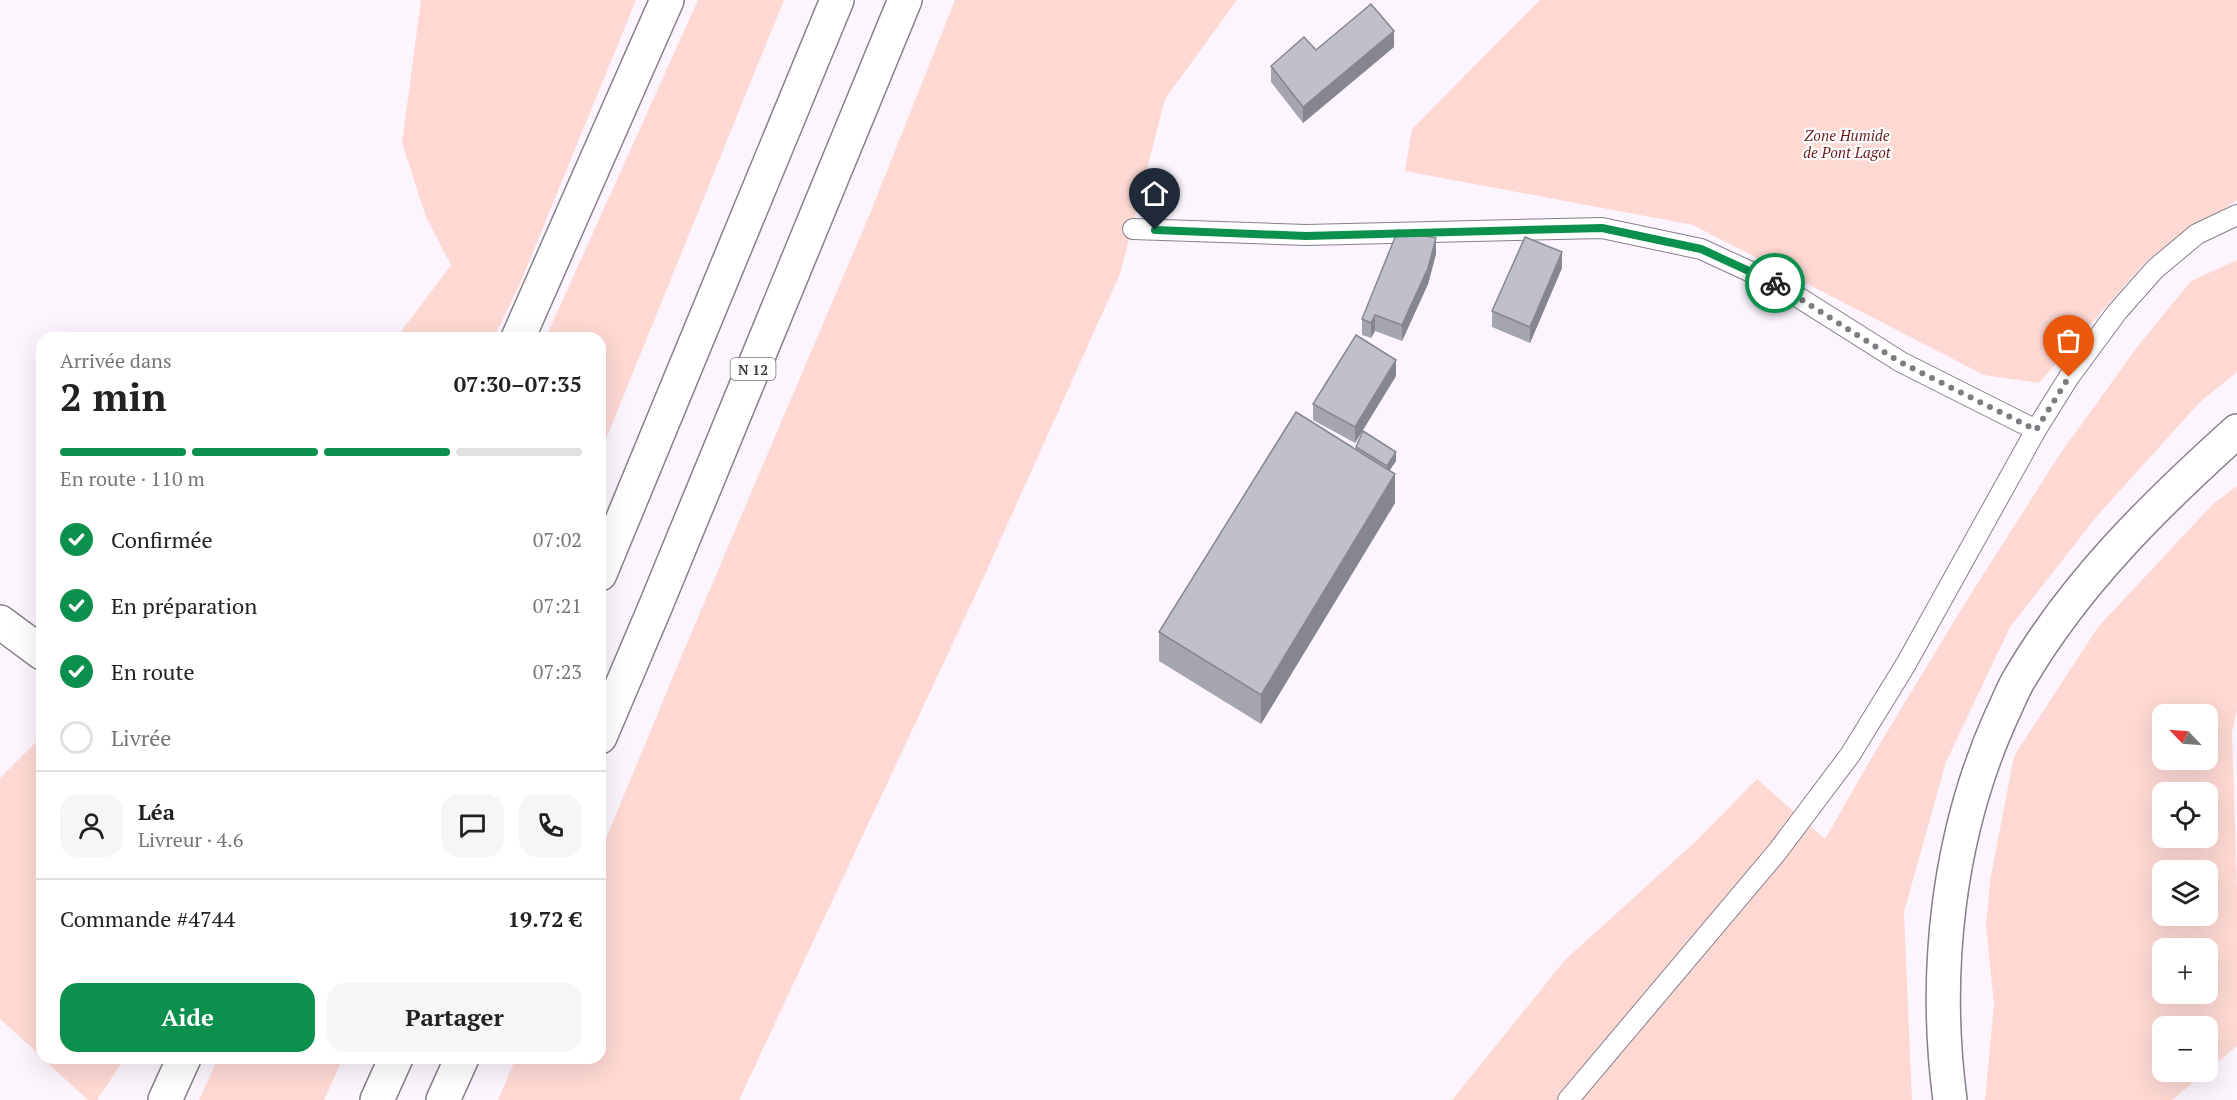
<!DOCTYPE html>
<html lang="fr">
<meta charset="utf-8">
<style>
:root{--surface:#fff;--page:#f6f6f6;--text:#222;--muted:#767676;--line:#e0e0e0;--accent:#0c904d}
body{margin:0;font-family:"PT Serif",serif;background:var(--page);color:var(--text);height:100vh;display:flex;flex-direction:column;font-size:22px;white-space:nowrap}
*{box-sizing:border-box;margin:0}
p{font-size:20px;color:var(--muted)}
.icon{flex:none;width:33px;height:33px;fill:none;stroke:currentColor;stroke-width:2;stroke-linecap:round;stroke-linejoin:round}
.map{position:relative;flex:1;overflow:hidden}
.panel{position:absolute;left:36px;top:332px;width:570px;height:732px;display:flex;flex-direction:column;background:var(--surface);border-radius:18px;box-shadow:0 6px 24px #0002}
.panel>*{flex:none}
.needle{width:39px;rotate:295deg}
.fabs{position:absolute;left:2152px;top:704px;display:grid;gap:12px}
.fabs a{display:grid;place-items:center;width:66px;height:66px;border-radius:12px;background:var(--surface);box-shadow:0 6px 24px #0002;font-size:30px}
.pin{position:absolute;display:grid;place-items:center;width:51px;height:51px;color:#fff;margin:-62px -26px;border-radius:50% 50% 50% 0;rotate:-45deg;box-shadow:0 0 6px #0007}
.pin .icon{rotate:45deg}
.courier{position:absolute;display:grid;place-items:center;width:60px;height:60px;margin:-30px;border:4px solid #0c904d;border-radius:50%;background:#fff;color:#222;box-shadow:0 2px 8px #0007}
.head em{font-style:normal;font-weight:700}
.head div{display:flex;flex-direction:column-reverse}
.head{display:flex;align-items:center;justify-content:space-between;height:102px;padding:0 24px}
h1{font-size:39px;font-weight:700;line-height:45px}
.bar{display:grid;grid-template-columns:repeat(4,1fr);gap:9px 6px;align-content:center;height:72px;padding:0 24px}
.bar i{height:8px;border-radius:4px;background:var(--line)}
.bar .active{background:var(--accent)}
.bar p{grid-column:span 4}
.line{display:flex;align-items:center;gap:15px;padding:0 24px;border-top:2px solid var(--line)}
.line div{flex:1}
.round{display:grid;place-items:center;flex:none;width:63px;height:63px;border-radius:18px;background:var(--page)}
ol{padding:0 24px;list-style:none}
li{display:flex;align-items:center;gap:18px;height:66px}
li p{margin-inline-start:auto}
li .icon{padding:6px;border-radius:50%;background:var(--accent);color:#fff;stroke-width:4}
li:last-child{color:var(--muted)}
li i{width:33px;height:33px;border:3px solid var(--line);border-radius:50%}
.primary-button{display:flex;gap:12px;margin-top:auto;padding:12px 24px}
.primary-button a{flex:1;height:69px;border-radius:18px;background:var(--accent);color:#fff;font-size:24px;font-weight:700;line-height:69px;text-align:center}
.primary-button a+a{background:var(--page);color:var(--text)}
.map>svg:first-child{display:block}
</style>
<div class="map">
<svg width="2237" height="1100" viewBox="0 0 2237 1100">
<rect width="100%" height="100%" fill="#fcf5fe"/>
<!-- green -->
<path fill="#fed9d4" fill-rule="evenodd" d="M 421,0 L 636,0 L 520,284 L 494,337 L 397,337 L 451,265 L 426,217 L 402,143 Z
M 698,0 L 784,0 L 600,454 L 600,338 L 546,337 Z
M 955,0 L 1237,0 L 1165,99 L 1120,274 L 981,583 L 739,1100 L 498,1100 L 516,1058 L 600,1058 L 600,853 L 687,643 L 869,216 Z
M 1540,0 L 2237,0 L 2237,200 L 2146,261 L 2039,383 L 1984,375 L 1693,225 L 1405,171 L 1412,129 Z
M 2237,260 L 2237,372 L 2200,402 L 2097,516 L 2010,627 L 1946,762 L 1904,912 L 1912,1100 L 1452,1100 L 1565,960 L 1695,842 L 1757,779 L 1825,839 L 1876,750 L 1967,600 L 2058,457 L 2137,347 L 2191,281 Z
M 2237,486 L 2237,710 L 2232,733 L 2237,888 L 2237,1046 L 2208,1070 L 2208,1026 L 2163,1026 L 2163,1071 L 2207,1071 L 2172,1100 L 1985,1100 L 1994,1004 L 1986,926 L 1990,881 L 2014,756 L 2098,627 L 2213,504 ZM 2163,714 L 2208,714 L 2208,759 L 2163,759 ZM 2163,792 L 2208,792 L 2208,837 L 2163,837 ZM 2163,870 L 2208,870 L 2208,915 L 2163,915 ZM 2163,948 L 2208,948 L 2208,993 L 2163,993 Z
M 42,736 L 42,1057 L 0,1019 L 0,778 Z
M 42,1058 L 125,1058 L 97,1100 L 88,1100 Z
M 218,1058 L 343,1058 L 324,1100 L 199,1100 Z"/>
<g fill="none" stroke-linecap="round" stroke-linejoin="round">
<!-- lane casing -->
<g stroke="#877f89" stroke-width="22">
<path id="lane" d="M 1133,229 L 1306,235 L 1602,228 L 1701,249 L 1779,285 L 1901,362 L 2036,430
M 1568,1100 L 1777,852 L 1850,755 L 1906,664 L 2036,430 L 2069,377 L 2117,312 L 2155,269 L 2197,234 L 2237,215"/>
</g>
<!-- street casing -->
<g stroke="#877f89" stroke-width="36">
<path id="street" d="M 518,338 L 667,0
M 0,622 L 42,653
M 165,1100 L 184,1058"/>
</g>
<!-- secondary casing -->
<g stroke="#877f89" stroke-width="36">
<path id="secondary" d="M 1950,1100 C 1933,972 1948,835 2001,717 C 2008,703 2013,688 2021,676 C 2077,581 2156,504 2237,431"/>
</g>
<!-- highway casing -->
<g stroke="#877f89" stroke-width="36">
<path id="highway" d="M 600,574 L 837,0
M 600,737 L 656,605 L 905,0
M 377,1100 L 396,1058
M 443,1100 L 462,1058"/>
</g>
<!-- lane -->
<use href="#lane" stroke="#fff" stroke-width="20"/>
<!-- street -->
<use href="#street" stroke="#fff" stroke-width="33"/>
<!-- secondary -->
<use href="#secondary" stroke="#fff" stroke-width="33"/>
<!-- highway -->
<use href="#highway" stroke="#fff" stroke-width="33"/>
</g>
<!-- wall -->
<path fill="#a5a5b0" d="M 1394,47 L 1303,123 L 1271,82 L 1271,66 L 1316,50 Z
M 1436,254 L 1428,284 L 1402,341 L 1375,331 L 1371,338 L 1362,335 L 1362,319 Z
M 1562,268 L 1530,343 L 1492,327 L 1492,311 Z
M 1396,376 L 1355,443 L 1313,420 L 1313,404 Z
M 1356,447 L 1396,461 L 1390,470 L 1395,503 L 1261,724 L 1159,661 L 1159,632 L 1356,449 Z"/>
<!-- shaded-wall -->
<path fill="#868690" d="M 1394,31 L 1394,47 L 1303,123 L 1303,107 Z
M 1436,238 L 1436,254 L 1428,284 L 1402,341 L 1402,325 Z
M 1562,252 L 1562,268 L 1530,343 L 1530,327 Z
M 1375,315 L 1375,331 L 1371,338 L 1371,323 Z
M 1396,360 L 1396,376 L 1355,443 L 1355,427 Z
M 1396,452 L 1396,461 L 1387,474 L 1387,466 Z
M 1395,474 L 1395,503 L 1261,724 L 1261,695 Z"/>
<!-- building -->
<path fill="#c0c0cd" stroke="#868690" stroke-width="1.5" d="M 1371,4 L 1394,31 L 1303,107 L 1271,66 L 1304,37 L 1316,50 Z
M 1398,230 L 1436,238 L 1428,268 L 1402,325 L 1375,315 L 1371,323 L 1362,319 Z
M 1525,237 L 1562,252 L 1530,327 L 1492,311 Z
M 1356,335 L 1396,360 L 1355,427 L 1313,404 Z
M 1296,412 L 1395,474 L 1261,695 L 1159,632 Z
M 1363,431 L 1396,452 L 1387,466 L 1356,447 Z"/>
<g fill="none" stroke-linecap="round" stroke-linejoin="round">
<!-- done -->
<path stroke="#807b82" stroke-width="6" stroke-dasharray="0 10.8" d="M 1775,283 L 1900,362 L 2036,430 L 2069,377"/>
<!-- route -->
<path stroke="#0c904d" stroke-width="8" d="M 1155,230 L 1306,236 L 1602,228 L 1701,249 L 1775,283"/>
</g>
<g text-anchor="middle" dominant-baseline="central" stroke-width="4.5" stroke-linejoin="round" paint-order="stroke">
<!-- shield labels -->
<rect fill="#fff" stroke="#787579" stroke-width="1.5" x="730.5" y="358" width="45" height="22" rx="4.5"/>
<g font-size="14" font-weight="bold" fill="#3e3a3f">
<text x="753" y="369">N 12</text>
</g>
<!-- park labels -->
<g font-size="15" font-style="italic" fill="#691f1d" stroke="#fff">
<text x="1847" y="135">Zone Humide<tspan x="1847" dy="17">de Pont Lagot</tspan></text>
</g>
</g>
</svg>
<div class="fabs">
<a><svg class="needle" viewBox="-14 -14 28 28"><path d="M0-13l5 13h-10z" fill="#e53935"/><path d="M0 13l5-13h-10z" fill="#767676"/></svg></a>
<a><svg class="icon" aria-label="locate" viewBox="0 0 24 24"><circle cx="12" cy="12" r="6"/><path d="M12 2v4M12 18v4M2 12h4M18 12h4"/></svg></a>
<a><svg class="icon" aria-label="layers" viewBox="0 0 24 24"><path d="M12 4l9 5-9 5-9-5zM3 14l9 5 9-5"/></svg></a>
<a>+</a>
<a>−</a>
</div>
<div class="pin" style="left:2069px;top:377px;background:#ea580c"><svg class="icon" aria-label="bag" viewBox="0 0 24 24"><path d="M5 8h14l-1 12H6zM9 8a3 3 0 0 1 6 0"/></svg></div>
<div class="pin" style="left:1155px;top:230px;background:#1f2937"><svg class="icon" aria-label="home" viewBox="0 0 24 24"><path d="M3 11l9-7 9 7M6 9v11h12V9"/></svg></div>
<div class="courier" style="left:1775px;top:283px"><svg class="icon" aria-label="bike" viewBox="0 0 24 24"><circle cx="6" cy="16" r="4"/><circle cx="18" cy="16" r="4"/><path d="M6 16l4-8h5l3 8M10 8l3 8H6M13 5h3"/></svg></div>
<section class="panel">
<div class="head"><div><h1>2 min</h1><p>Arrivée dans</p></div><em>07:30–07:35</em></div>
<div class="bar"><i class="active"></i><i class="active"></i><i class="active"></i><i></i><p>En route · 110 m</p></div>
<ol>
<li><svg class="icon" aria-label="check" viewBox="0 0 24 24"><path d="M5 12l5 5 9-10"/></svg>Confirmée<p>07:02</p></li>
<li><svg class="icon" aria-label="check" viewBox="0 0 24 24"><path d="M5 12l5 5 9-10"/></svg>En préparation<p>07:21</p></li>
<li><svg class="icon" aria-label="check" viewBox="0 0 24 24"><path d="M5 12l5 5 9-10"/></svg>En route<p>07:23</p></li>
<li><i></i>Livrée</li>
</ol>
<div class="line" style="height:108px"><a class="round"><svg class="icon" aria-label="person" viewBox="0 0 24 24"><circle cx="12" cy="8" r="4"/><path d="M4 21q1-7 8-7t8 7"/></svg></a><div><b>Léa</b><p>Livreur · 4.6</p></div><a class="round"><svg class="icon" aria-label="chat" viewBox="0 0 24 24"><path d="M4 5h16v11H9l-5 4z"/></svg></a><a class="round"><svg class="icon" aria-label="phone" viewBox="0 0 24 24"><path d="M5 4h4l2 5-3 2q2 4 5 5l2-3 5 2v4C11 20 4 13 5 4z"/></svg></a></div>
<div class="line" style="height:78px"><div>Commande #4744</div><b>19.72 €</b></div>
<div class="primary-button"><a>Aide</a><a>Partager</a></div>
</section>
</div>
